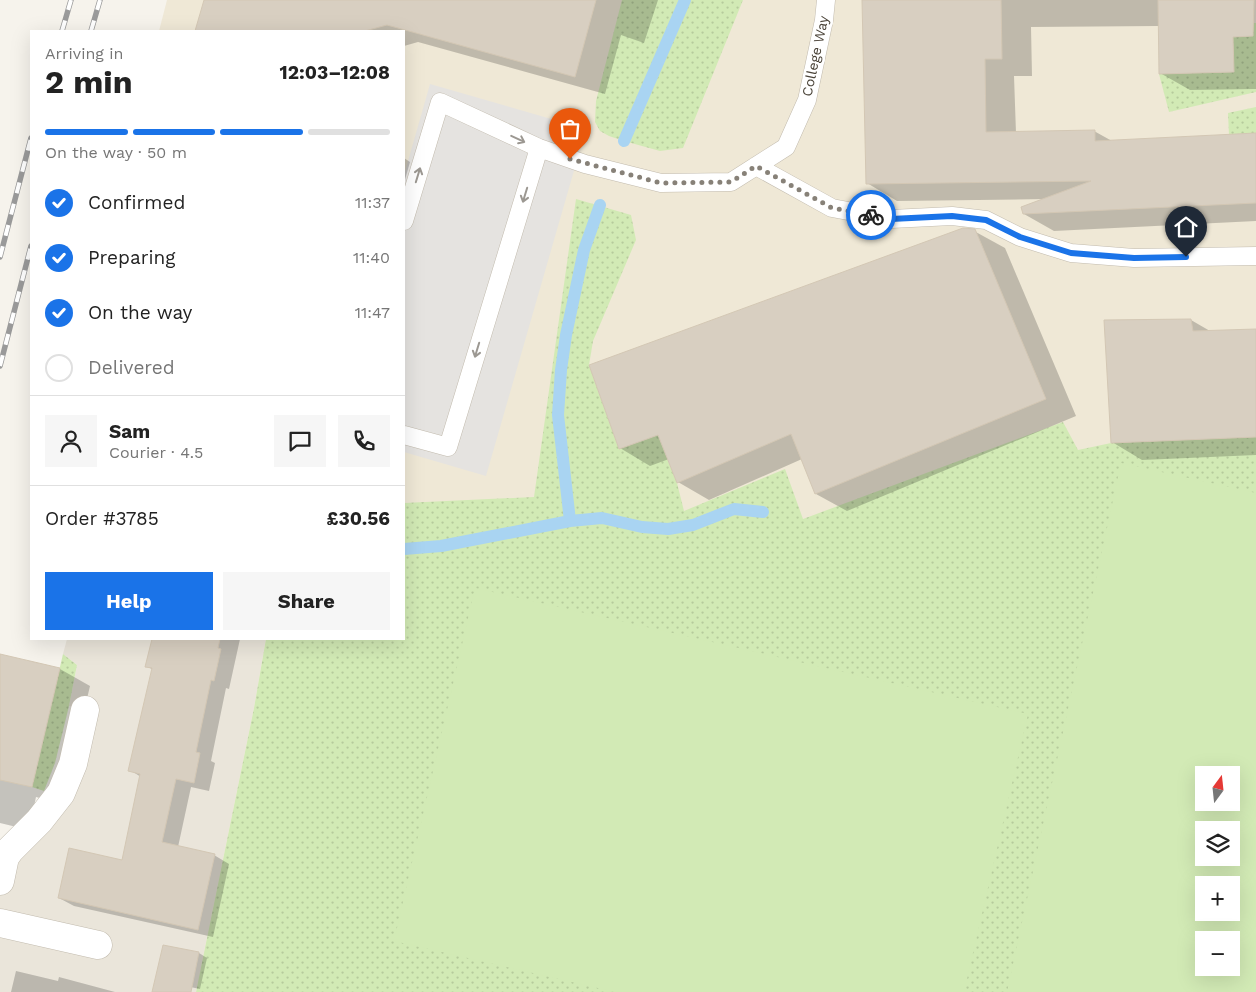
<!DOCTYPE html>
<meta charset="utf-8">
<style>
:root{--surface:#fff;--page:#f6f6f6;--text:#222;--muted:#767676;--line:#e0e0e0;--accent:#1a73e8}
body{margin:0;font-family:"Work Sans",sans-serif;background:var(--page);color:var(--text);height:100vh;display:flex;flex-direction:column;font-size:19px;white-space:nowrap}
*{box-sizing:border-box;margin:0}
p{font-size:16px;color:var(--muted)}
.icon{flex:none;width:28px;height:28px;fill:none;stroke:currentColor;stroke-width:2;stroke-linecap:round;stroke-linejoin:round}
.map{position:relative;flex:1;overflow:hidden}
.side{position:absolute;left:30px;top:30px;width:375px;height:610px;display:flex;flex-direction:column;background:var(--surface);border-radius:0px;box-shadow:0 5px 20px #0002}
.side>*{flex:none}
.needle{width:32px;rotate:15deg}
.controls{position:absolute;left:1195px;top:766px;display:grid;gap:10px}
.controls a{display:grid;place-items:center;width:45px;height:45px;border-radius:0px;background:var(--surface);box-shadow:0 5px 20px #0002;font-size:25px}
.pin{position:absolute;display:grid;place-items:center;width:42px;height:42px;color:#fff;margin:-51px -21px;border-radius:50% 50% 50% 0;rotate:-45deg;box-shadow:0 0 5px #0007}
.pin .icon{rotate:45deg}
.courier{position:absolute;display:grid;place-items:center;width:50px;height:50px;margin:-25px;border:4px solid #1a73e8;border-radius:50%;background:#fff;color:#222;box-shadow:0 1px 6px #0007}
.overview em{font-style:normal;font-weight:700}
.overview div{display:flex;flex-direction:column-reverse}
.overview{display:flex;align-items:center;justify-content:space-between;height:85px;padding:0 15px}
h1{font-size:32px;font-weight:700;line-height:38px}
.bar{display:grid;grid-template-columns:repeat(4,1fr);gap:8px 5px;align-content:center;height:60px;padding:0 15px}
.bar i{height:6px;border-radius:4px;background:var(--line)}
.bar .on{background:var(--accent)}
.bar p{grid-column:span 4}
.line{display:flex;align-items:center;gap:12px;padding:0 15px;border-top:1px solid var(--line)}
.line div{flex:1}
.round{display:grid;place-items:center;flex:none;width:52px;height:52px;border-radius:0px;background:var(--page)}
ol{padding:0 15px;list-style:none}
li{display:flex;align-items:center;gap:15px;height:55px}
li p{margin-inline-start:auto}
li .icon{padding:5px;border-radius:50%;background:var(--accent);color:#fff;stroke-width:4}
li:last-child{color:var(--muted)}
li i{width:28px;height:28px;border:2px solid var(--line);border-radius:50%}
.button{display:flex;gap:10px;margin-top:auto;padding:10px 15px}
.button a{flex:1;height:58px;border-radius:0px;background:var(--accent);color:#fff;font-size:20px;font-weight:700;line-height:58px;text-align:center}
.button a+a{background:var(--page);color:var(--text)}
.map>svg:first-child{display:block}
</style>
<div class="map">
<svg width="1256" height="992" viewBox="0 0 1256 992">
<defs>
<pattern id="green-dots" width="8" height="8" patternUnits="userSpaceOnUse" patternTransform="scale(1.25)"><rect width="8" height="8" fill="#d2eab5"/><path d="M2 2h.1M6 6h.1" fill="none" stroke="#b6ca9c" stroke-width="1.8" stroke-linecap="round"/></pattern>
</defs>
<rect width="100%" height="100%" fill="#f6f3ec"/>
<!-- residential -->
<path fill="#eae5da" d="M 67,639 L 266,639 L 254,708 L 196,992 L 0,992 L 0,881 L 39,821 L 85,710 L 69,706 L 77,665 L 63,654 Z"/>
<!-- education -->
<path fill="#efe8d6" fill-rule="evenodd" d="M 167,0 L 1256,0 L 1256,992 L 221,992 L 197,986 L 254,708 L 266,639 L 404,639 L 404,31 L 159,31 ZM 1204,775 L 1231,775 L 1231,802 L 1204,802 ZM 1204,830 L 1231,830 L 1231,858 L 1204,858 ZM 1204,885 L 1231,885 L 1231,912 L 1204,912 ZM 1204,940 L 1231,940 L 1231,968 L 1204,968 Z"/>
<!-- green -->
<path fill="url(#green-dots)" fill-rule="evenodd" d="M 622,0 L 743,0 L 683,148 L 660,151 L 624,141 L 609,136 L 600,131 L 595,122 L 596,101 Z
M 1253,23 L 1256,23 L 1256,92 L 1169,112 L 1159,74 L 1233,72 L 1233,37 L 1253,36 Z
M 1256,107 L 1256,133 L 1229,135 L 1228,113 Z
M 576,199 L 631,215 L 636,240 L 593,341 L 589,365 L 619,449 L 658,435 L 677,483 L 684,511 L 785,469 L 803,519 L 1063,422 L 1078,450 L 1111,443 L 1256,437 L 1256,992 L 196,992 L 254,708 L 266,639 L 404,639 L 404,503 L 534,497 ZM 1204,775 L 1231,775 L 1231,802 L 1204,802 ZM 1204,830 L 1231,830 L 1231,858 L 1204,858 ZM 1204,885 L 1231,885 L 1231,912 L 1204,912 ZM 1204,940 L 1231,940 L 1231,968 L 1204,968 Z
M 63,654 L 77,665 L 69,706 L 55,763 L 44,791 L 32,787 Z"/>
<!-- pitch -->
<path fill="#d2eab5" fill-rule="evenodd" d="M 1121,463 L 1256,493 L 1256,992 L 1007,992 ZM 1204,775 L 1231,775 L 1231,802 L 1204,802 ZM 1204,830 L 1231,830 L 1231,858 L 1204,858 ZM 1204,885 L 1231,885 L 1231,912 L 1204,912 ZM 1204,940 L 1231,940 L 1231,968 L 1204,968 Z
M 475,588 L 1028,714 L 964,992 L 615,992 L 394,941 Z"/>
<!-- parking -->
<path fill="#e5e3e0" d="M 430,84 L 586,129 L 486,476 L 404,452 L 404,175 Z"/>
<!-- shadow -->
<path fill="#0003" d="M 206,0 L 658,0 L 644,43 L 621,35 L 605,94 L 418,42 L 404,46 L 404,31 L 196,31 Z
M 863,0 L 1256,0 L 1256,89 L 1190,90 L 1160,73 L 1159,26 L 1031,27 L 1032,76 L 1014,76 L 1016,133 L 1094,131 L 1112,141 L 1256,134 L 1256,221 L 1054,231 L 1024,214 L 1046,199 L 897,201 L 867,183 Z
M 404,158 L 410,162 L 404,183 Z
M 974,231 L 1005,248 L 1076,416 L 847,511 L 816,494 L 802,459 L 709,500 L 678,482 L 669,459 L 650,466 L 620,448 Z
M 1191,320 L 1210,331 L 1256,330 L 1256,455 L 1142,460 L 1112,442 Z
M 153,639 L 240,639 L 229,689 L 226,688 L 211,761 L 215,763 L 209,791 L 191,787 L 178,847 L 214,855 L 229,864 L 213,937 L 74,906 L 59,898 L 123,861 L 141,777 L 130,770 L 153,670 L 147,666 Z
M 0,655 L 60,669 L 90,686 L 62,804 L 36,797 L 29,830 L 0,823 Z
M 199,953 L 207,958 L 200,989 L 166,982 Z
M 16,971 L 58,981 L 59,977 L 115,992 L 11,992 Z"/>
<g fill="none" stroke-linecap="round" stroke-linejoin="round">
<!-- stream -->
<path stroke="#a9d4f2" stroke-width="12" d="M 624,141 L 685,0
M 570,521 L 602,518 L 642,527 L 668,529 L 693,525 L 734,509 L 763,512
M 404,549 L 441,546 L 570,521 L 558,415 L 561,370 L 566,335 L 584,250 L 600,205"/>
</g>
<!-- building -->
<path fill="#d8cfc1" stroke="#d3c7b4" d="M 204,0 L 596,0 L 575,77 L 387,25 L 365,31 L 195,31 Z
M 862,0 L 1001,0 L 1002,59 L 985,59 L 986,132 L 1095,130 L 1095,141 L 1256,133 L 1256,203 L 1023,214 L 1021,207 L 1091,181 L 866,184 Z
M 1158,0 L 1254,0 L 1253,36 L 1233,37 L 1234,72 L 1159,74 Z
M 963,228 L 975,229 L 1046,399 L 815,494 L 791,434 L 677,483 L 658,435 L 619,449 L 589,365 Z
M 1191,319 L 1193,331 L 1256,329 L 1256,437 L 1111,443 L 1104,320 Z
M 152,639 L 220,639 L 218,648 L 221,649 L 214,681 L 211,680 L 196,752 L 200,753 L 194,783 L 176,779 L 162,842 L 215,854 L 198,930 L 58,898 L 69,848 L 122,860 L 140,774 L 128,771 L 152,668 L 145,667 Z
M 0,654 L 60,668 L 32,787 L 0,780 Z
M 163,945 L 199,952 L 191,992 L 152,992 Z"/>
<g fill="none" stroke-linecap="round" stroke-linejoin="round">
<!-- service casing -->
<g stroke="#c2bbae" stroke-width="19">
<path id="service" d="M 756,166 L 832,208 L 891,219 L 952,216 L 986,220 L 1020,237 L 1071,253 L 1134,258 L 1256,256
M 404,221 L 440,102 L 539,148 L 585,164 L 661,183 L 731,182 L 786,147 L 807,100 L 824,20 L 826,0
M 404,435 L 448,447 L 539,148"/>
</g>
<!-- minor casing -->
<g stroke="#c2bbae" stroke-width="29">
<path id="minor" d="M 0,881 L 5,857 L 10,850 L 39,821 L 61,793 L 73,764 L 85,710
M 0,923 L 98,945"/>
</g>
<!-- service -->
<use href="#service" stroke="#fff" stroke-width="18"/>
<!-- minor -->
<use href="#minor" stroke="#fff" stroke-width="28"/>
<!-- rail casing -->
<g stroke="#9a9a9a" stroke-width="5.5">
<path id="rail" d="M 62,31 L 71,0
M 91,31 L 100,0
M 0,257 L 31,138
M 0,366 L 31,246"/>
</g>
<!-- rail -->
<use href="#rail" stroke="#fff" stroke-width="4" stroke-dasharray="11" stroke-linecap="butt"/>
</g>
<!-- one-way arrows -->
<defs><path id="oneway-shaft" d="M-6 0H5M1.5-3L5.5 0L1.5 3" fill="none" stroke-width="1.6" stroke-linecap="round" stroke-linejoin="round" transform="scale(1.25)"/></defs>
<g stroke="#9c9892">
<use href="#oneway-shaft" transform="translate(518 139) rotate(25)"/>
<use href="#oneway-shaft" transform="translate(418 175) rotate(-73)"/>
<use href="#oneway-shaft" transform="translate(525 195) rotate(107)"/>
<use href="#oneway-shaft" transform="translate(477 350) rotate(107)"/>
</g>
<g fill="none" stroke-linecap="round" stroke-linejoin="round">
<!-- done -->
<path stroke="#878178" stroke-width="5" stroke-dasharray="0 9" d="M 570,159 L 661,183 L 731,182 L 756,166 L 832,208 L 871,215"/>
<!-- route -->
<path stroke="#1a73e8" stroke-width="6" d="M 871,215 L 891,219 L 952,216 L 986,220 L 1020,237 L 1071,253 L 1134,258 L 1186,257"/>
</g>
<g text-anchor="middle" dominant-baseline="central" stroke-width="5" stroke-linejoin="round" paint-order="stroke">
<!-- street labels -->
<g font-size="14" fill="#4b4439" stroke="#fff">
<text transform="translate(815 56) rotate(-78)">College Way</text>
</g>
</g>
</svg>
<div class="controls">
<a><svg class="needle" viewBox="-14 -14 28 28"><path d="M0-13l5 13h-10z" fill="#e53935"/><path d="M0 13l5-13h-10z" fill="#767676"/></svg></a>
<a><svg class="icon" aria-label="layers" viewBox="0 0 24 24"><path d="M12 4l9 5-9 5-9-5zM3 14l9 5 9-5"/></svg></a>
<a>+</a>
<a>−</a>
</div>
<div class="pin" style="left:570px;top:159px;background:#ea580c"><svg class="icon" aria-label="bag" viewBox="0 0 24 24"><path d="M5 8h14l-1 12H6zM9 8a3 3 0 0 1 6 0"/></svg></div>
<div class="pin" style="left:1186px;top:257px;background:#1f2937"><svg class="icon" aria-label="home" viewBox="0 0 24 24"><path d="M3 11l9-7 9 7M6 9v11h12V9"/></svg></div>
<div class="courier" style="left:871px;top:215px"><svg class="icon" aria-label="bike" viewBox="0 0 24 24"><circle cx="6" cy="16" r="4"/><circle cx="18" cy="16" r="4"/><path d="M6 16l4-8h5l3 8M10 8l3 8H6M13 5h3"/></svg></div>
<section class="side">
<div class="overview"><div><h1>2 min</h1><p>Arriving in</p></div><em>12:03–12:08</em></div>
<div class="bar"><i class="on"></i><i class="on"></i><i class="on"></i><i></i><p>On the way · 50 m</p></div>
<ol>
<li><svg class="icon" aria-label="check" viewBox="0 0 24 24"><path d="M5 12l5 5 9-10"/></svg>Confirmed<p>11:37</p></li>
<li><svg class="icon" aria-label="check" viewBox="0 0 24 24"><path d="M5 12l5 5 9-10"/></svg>Preparing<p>11:40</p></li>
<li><svg class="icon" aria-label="check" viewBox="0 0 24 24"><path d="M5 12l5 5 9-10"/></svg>On the way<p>11:47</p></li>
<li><i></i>Delivered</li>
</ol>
<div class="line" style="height:90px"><a class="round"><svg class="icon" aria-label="person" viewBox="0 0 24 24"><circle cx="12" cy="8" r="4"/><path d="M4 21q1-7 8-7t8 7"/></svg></a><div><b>Sam</b><p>Courier · 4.5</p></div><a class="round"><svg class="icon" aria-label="chat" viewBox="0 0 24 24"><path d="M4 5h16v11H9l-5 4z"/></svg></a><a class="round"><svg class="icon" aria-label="phone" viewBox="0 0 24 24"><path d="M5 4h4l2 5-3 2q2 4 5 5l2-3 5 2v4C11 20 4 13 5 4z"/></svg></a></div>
<div class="line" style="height:65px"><div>Order #3785</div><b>£30.56</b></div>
<div class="button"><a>Help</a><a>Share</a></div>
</section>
</div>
